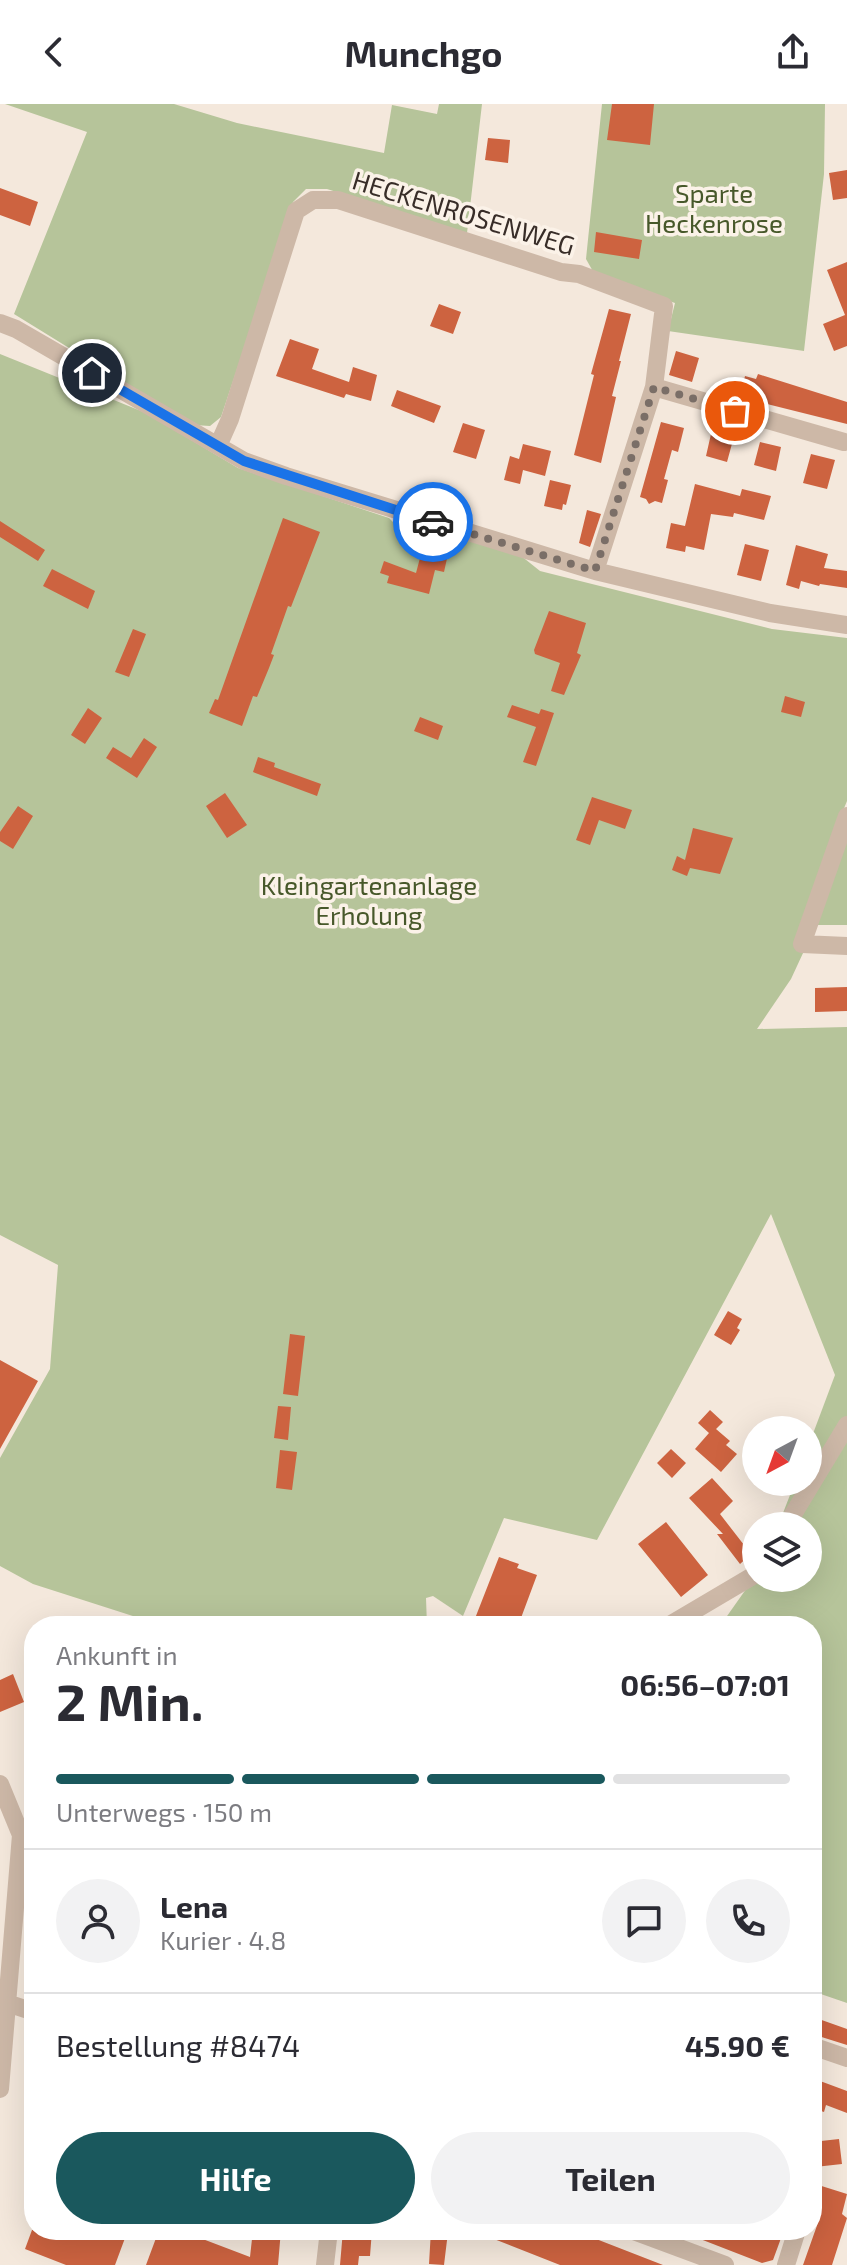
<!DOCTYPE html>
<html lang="de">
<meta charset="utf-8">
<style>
:root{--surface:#fff;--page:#f2f2f3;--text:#2b2b33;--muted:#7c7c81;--line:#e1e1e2;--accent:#1a585d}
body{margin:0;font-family:"Exo 2",sans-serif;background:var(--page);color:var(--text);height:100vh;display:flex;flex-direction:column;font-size:30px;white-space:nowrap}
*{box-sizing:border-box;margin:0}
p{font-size:26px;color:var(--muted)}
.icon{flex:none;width:44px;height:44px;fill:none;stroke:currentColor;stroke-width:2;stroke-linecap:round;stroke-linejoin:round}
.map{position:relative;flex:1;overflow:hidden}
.side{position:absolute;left:24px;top:1512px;width:798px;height:624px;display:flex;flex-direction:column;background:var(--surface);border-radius:32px;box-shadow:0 8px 32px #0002}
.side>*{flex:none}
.needle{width:52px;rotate:221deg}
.tools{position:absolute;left:742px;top:1312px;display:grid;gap:16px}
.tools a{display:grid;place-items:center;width:80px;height:80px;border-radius:50%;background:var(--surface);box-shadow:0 8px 32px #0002;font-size:40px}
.pin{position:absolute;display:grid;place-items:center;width:68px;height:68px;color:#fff;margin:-34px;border:4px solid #fff;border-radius:50%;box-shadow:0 2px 8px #0007}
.courier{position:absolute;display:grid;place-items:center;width:80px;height:80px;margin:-40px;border:6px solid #1a73e8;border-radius:50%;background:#fff;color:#222;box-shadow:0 2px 10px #0007}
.summary em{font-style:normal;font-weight:700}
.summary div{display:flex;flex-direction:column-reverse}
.summary{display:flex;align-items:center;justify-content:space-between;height:136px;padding:0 32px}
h1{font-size:52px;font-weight:700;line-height:60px}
.bar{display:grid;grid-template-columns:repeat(4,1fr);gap:12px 8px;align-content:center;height:96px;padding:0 32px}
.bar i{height:10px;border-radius:6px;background:var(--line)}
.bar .selected{background:var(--accent)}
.bar p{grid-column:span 4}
.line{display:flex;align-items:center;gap:20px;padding:0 32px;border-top:2px solid var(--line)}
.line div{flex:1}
.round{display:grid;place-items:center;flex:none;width:84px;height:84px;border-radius:42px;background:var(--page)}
.button{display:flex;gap:16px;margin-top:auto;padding:16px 32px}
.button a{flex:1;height:92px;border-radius:48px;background:var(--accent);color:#fff;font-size:32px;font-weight:700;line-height:92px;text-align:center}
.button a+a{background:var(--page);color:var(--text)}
header{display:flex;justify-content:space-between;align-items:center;height:104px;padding:0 32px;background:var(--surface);font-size:36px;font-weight:700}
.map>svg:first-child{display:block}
</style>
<header><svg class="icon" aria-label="back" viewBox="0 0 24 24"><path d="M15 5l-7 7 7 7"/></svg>Munchgo<svg class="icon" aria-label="share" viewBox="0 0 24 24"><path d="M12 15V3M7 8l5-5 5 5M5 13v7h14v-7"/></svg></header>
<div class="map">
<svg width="847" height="2161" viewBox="0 0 847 2161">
<rect width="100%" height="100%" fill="#f4e8dc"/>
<!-- green -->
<path fill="#b6c49a" d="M 5,0 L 174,0 L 237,19 L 384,49 L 392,1 L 437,10 L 439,0 L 482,0 L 467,129 L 327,85 L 306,85 L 293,98 L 221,313 L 210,322 L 194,321 L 14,210 L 87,28 Z
M 602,0 L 825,0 L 824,70 L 804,247 L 668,227 L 675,199 L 595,171 L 586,155 Z
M 0,250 L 146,309 L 238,364 L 389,414 L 399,424 L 410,422 L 515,447 L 540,467 L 772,525 L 847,534 L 847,697 L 833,731 L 847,726 L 847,821 L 816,821 L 791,875 L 757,925 L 847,923 L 847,1899 L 812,1887 L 812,1522 L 720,1522 L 756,1471 L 756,1474 L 808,1474 L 808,1422 L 778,1422 L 795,1378 L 808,1378 L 808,1343 L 835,1271 L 771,1110 L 597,1436 L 504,1414 L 463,1512 L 433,1492 L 426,1494 L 427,1522 L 164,1522 L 33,1480 L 0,1462 L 0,1354 L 50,1265 L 58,1161 L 0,1131 Z"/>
<!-- building -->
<path fill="#cd6340" d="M 612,0 L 654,0 L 650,41 L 607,36 Z
M 488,34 L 510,36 L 508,59 L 485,56 Z
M 847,66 L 847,94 L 833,96 L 829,69 Z
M 0,84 L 38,98 L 30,122 L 0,111 Z
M 596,128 L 642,136 L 639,155 L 594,148 Z
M 847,158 L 847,242 L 834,247 L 823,220 L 845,211 L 827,166 Z
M 439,200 L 461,208 L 453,230 L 430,222 Z
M 609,205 L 631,210 L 619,257 L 621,257 L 612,292 L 616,293 L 601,359 L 574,351 L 594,271 L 591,270 Z
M 290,235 L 319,245 L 312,265 L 349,278 L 353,263 L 377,271 L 371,297 L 346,290 L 344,294 L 276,272 Z
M 676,247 L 699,254 L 692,278 L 669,271 Z
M 758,270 L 847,298 L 847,320 L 751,296 L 752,291 L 741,288 L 745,272 L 756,275 Z
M 397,286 L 441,302 L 434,319 L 391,302 Z
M 661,318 L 684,324 L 678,348 L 672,346 L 664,375 L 668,376 L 662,399 L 655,397 L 649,400 L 646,395 L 640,393 Z
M 463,319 L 485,326 L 476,355 L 453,348 Z
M 711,330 L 733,336 L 727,358 L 706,352 Z
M 760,338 L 781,343 L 776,367 L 754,361 Z
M 523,340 L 551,347 L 545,372 L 523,366 L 520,380 L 504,376 L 510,352 L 519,355 Z
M 811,350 L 835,356 L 827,385 L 803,379 Z
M 550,376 L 571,381 L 566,401 L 563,400 L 562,406 L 544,402 Z
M 695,380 L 740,392 L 742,385 L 771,392 L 764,416 L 734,409 L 733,413 L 711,410 L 704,446 L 686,442 L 685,448 L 666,444 L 671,419 L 685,422 Z
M 587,406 L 601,410 L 590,443 L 579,439 Z
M 283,414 L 320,428 L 291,503 L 288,502 L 271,550 L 274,551 L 269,564 L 257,593 L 253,592 L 242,622 L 209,609 L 215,595 L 218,596 Z
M 0,417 L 45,446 L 38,457 L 0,433 Z
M 425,435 L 450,441 L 444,468 L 435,466 L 429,490 L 387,479 L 389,472 L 380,469 L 384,457 L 416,469 Z
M 745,440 L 769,446 L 761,477 L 737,471 Z
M 796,441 L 828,450 L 824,464 L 847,467 L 847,484 L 820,480 L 819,482 L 801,477 L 799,485 L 786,481 Z
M 52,465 L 95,487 L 88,505 L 43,482 Z
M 549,507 L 586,519 L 577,549 L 581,551 L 564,591 L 551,587 L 560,559 L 535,550 L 534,546 Z
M 133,525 L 146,530 L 129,573 L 115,568 Z
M 785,592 L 805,598 L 801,613 L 781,608 Z
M 512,601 L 539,610 L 541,605 L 554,609 L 536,662 L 523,658 L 536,623 L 507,613 Z
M 88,604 L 102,614 L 85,640 L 71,631 Z
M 420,613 L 443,622 L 438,636 L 414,627 Z
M 144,634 L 157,643 L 137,674 L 106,654 L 113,643 L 131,654 Z
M 258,653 L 275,659 L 274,663 L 321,680 L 317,692 L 253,668 Z
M 225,689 L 247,721 L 227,734 L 206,702 Z
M 592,693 L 632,706 L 625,725 L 599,716 L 590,741 L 576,736 Z
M 18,702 L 33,712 L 13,745 L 0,737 L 0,728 Z
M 693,724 L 733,734 L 720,770 L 690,764 L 687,772 L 672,766 L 677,752 L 685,756 Z
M 847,883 L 847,907 L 815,908 L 815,884 Z
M 728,1207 L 742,1215 L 737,1224 L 740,1226 L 731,1241 L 714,1231 Z
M 290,1230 L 305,1232 L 298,1292 L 283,1290 Z
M 0,1256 L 38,1277 L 0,1345 Z
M 278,1302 L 291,1303 L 288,1336 L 274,1334 Z
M 710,1306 L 723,1318 L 716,1325 L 730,1337 L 726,1341 L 737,1350 L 721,1368 L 695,1345 L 709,1329 L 698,1319 Z
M 671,1345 L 686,1359 L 672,1374 L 657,1359 Z
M 280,1346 L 297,1348 L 292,1386 L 276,1384 Z
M 712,1374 L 733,1397 L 720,1410 L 751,1450 L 740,1460 L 717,1430 L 723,1430 L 689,1394 Z
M 666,1418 L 708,1471 L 681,1493 L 638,1440 Z
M 499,1453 L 519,1460 L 517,1464 L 537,1471 L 518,1522 L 488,1522 L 474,1517 Z
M 13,1570 L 24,1598 L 0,1608 L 0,1576 Z
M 816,1914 L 847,1925 L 847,1941 L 812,1930 Z
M 812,1974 L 847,1987 L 847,2009 L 826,2001 L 824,2008 L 812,2004 Z
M 839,2035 L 842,2060 L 815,2063 L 812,2038 Z
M 812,2079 L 847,2090 L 842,2110 L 847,2114 L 832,2161 L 803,2161 L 820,2113 L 812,2110 Z
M 32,2126 L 128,2126 L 115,2161 L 66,2161 L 25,2145 Z
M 159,2126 L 203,2126 L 200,2134 L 250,2153 L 253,2126 L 281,2126 L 278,2161 L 146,2161 Z
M 343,2126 L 372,2126 L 370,2152 L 359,2152 L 358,2161 L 340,2161 Z
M 431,2126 L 448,2128 L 444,2161 L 429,2160 Z
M 471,2126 L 573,2126 L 663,2161 L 560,2161 Z
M 677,2126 L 784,2126 L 773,2156 L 762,2159 Z"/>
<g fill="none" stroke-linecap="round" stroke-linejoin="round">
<!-- minor -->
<path stroke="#cdb8a7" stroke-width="18" d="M 0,219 L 16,225 L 244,357 L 286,372 L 595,467 L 770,509 L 847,521
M 654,283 L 844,338
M 218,342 L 230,315 L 296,107 L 313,96 L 338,96 L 561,168 L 579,170 L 664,202 L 654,283 L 595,467
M 847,712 L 802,840 L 847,842
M 786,1422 L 847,1321
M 668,1522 L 756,1470
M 0,1680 L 21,1731 L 0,1985
M 7,1899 L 34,1908
M 812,1942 L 847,1954
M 631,2126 L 725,2161
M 325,2161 L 329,2126
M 786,2161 L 797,2126"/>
</g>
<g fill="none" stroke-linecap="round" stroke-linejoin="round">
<!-- done -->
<path stroke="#7a6e67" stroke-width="8" stroke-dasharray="0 14.4" d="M 433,418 L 595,467 L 654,283 L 735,307"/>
<!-- route -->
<path stroke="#1a73e8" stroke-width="10" d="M 92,269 L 244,357 L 433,418"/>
</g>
<g text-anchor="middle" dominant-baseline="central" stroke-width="7" stroke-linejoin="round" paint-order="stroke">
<!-- park labels -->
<g font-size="26" fill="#47582a" stroke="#fbf2e8">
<text x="714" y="88">Sparte<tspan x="714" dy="30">Heckenrose</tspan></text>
<text x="369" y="780">Kleingartenanlage<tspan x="369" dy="30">Erholung</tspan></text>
</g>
<!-- street labels -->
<g font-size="26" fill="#382d28" stroke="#fbf2e8">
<text transform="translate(464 108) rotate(17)">HECKENROSENWEG</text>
</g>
</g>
</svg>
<div class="tools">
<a><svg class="needle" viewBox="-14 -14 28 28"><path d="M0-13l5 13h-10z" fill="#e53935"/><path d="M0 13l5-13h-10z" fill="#7c7c81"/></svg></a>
<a><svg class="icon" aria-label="layers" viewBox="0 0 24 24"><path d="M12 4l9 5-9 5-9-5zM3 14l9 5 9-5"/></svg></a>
</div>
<div class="pin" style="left:735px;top:307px;background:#ea580c"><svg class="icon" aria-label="bag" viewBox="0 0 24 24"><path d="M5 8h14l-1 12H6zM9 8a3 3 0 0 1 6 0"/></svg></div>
<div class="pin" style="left:92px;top:269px;background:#1f2937"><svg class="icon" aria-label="home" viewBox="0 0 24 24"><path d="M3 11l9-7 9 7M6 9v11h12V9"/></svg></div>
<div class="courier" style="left:433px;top:418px"><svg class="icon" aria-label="car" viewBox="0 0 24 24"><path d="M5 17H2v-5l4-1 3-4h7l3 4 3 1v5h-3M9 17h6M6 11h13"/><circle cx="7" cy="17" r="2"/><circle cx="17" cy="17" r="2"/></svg></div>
<section class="side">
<div class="summary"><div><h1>2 Min.</h1><p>Ankunft in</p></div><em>06:56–07:01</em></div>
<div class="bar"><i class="selected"></i><i class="selected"></i><i class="selected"></i><i></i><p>Unterwegs · 150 m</p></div>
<div class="line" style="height:144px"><a class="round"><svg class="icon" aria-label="person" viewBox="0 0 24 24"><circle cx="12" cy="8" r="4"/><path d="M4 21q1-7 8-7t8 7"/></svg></a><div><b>Lena</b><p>Kurier · 4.8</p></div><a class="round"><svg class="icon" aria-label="chat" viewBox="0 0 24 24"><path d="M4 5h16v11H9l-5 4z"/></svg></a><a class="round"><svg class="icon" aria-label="phone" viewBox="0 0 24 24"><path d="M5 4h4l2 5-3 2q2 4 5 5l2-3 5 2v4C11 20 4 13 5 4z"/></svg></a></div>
<div class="line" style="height:104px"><div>Bestellung #8474</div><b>45.90 €</b></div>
<div class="button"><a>Hilfe</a><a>Teilen</a></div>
</section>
</div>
